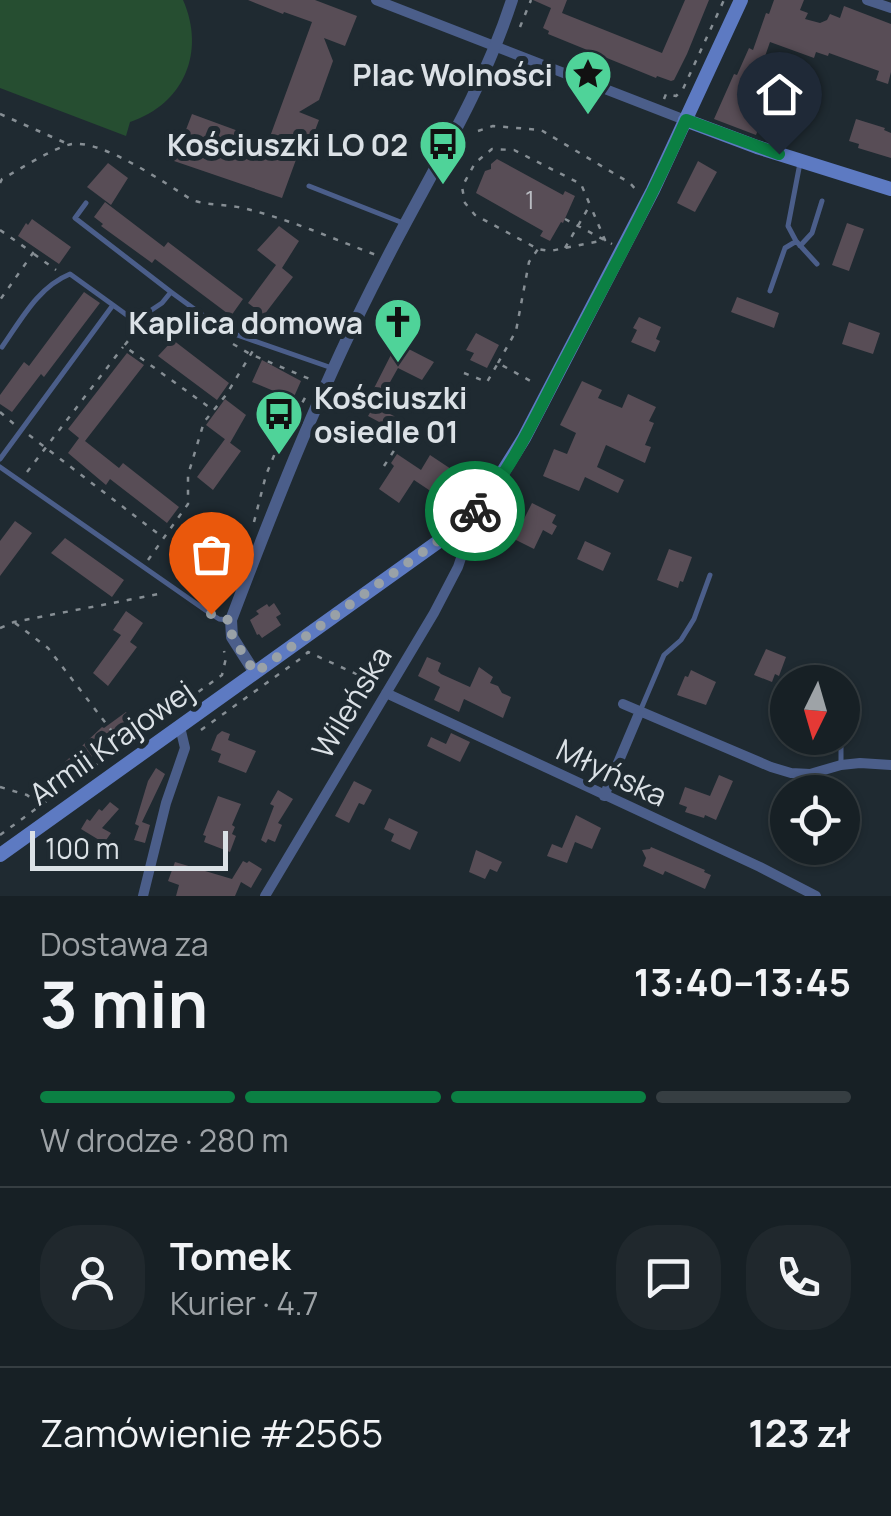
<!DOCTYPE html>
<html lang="pl">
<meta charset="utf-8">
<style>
:root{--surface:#172025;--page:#20282d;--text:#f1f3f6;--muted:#9ea3a7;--line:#363e42;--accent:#0b8043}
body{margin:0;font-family:Manrope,sans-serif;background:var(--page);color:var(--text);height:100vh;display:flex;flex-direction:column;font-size:38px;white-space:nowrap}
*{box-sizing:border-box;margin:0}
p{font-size:32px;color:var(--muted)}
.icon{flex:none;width:55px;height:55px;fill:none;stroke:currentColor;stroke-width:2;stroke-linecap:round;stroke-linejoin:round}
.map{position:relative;height:896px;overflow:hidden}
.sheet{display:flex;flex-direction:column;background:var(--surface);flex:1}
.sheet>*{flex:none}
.needle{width:65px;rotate:185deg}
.buttons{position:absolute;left:770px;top:665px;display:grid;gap:20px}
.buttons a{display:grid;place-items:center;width:90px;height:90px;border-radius:50%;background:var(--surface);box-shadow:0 2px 8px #0004,0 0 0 2px var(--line);font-size:50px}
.scale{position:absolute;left:30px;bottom:25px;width:198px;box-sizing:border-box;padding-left:10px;border:5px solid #dbe1e6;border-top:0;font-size:28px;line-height:35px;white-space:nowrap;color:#dbe1e6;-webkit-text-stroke:8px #1f2a31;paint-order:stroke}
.pin{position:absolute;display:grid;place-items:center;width:85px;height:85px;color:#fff;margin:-102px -42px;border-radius:50% 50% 50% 0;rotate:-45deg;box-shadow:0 0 10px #0007}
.pin .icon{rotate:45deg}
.courier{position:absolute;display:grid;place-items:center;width:100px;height:100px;margin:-50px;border:8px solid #0b8043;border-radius:50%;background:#fff;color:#222;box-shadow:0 2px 12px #0007}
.overview em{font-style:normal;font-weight:700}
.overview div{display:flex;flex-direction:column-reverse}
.overview{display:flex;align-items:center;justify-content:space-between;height:170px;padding:0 40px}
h1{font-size:65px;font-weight:700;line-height:75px}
.bar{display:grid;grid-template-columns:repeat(4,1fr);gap:15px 10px;align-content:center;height:120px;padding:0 40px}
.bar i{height:12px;border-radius:8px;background:var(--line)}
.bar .current{background:var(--accent)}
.bar p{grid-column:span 4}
.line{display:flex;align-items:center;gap:25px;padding:0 40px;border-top:2px solid var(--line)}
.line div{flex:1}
.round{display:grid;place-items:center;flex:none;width:105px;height:105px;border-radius:40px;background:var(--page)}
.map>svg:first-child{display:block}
</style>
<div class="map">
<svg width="891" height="896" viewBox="0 0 891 896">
<rect width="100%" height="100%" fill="#1f2a31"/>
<!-- green -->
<path fill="#264e31" d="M 0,0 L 183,0 C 206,52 184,104 130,122 L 126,136 L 0,88 Z"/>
<!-- building -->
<path fill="#584d56" d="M 248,0 L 315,0 L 357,16 L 345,46 L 324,38 L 333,61 L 319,100 L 299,112 L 319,120 L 308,149 L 301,146 L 282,198 L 174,161 L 192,114 L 268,142 L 312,22 L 284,12 L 283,14 Z
M 533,0 L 567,0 L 562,13 L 662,53 L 685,0 L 709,0 L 687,54 L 674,80 L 671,81 L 657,76 L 656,78 L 548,34 L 549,31 L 543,28 L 551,8 Z
M 774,0 L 804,0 L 800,10 L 808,13 L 805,19 L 820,23 L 827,20 L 830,14 L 840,18 L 844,6 L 891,24 L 891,72 L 888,84 L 876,80 L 879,71 L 829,53 L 828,56 L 816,52 L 814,58 L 770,42 L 761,68 L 800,84 L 794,100 L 802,103 L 797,115 L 769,103 L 756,135 L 714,119 L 734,74 L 737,75 L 749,48 L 753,50 L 766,13 L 769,14 Z
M 856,119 L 885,128 L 884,130 L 891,133 L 891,158 L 858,148 L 859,144 L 849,141 Z
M 497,159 L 563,195 L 565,191 L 575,196 L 563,223 L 561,222 L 550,241 L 540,236 L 543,231 L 476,193 L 485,171 L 491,169 L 491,164 Z
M 698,161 L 717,172 L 695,212 L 677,203 Z
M 108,163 L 128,178 L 111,205 L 87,187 Z
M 105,202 L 164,247 L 168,242 L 243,299 L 231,316 L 155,259 L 152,263 L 101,226 L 103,224 L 94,217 Z
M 32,219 L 71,247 L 59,264 L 18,236 L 26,223 L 28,225 Z
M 847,223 L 864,229 L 849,271 L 832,265 Z
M 279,226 L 299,241 L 282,268 L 293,277 L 264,315 L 248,303 L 276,265 L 257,250 Z
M 84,292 L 100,303 L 44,377 L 41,374 L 12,412 L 0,404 L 0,395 L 24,362 L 29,366 Z
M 737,297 L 779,313 L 774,328 L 731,312 Z
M 639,317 L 661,327 L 656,339 L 660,341 L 655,352 L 631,342 L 637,330 L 633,328 Z
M 849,322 L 880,333 L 873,354 L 842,344 Z
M 476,333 L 499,345 L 487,368 L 470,360 L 474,353 L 466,350 Z
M 173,340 L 229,383 L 217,400 L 158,356 Z
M 397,343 L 434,362 L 422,380 L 398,368 L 376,407 L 402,420 L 396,431 L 368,416 L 374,406 L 367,402 Z
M 127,353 L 144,365 L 85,441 L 119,468 L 123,463 L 179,507 L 167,523 L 110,479 L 106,485 L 68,453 L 79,438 L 68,429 Z
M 262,360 L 301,381 L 293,399 L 252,382 Z
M 582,381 L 602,390 L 598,398 L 622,408 L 628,394 L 656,407 L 649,421 L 654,423 L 645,445 L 651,447 L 645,463 L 606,445 L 597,467 L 624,480 L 618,493 L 585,477 L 579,491 L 543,476 L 554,449 L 567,454 L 576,433 L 560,425 Z
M 225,399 L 246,415 L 230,443 L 206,425 Z
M 225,439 L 241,451 L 213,490 L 197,477 Z
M 397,454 L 421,470 L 430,455 L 451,469 L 435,494 L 414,480 L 399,503 L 379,489 L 394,466 L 391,463 Z
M 532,503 L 556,515 L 552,523 L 557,526 L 552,535 L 543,530 L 534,549 L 514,539 Z
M 15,521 L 32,533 L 0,576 L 0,541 Z
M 65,538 L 124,580 L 112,597 L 51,553 Z
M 585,541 L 611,553 L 603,571 L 577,559 Z
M 669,549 L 692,557 L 683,582 L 680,581 L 678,588 L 657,580 Z
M 274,603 L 281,614 L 276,617 L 281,625 L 262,638 L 259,634 L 257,635 L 250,620 L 259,614 L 256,611 L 267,604 L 269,607 Z
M 126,611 L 143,623 L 130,642 L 137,647 L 108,686 L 93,673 L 121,635 L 113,630 Z
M 766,649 L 786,657 L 779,676 L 775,674 L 772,682 L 754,675 Z
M 427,657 L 441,663 L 438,671 L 441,674 L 470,687 L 479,667 L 493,677 L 490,683 L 498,686 L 502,693 L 511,697 L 503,718 L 464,699 L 459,712 L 434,700 L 440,687 L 418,676 Z
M 691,670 L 716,682 L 706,705 L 677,695 L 685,676 L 688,677 Z
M 126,712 L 133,722 L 111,737 L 75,774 L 65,762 L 102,727 L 104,728 Z
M 332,714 L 348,723 L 335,748 L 318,740 Z
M 222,731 L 230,734 L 228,740 L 256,751 L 246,773 L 218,762 L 221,754 L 211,750 L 217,735 Z
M 451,733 L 470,742 L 460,762 L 427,746 L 431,737 L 446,744 Z
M 156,768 L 165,774 L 142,822 L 150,825 L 145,843 L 134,840 L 139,826 L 135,824 L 148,781 Z
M 719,775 L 733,781 L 716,820 L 705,815 L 704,818 L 685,812 L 687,807 L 679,804 L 685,787 L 710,796 Z
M 354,781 L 372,790 L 364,805 L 359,803 L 349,823 L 335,816 Z
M 278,790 L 293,799 L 278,823 L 282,825 L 275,842 L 268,839 L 266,843 L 261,840 L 274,806 L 270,804 Z
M 218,796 L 241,804 L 232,825 L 235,827 L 232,834 L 236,836 L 230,852 L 204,842 L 206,836 L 203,835 Z
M 110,802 L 119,809 L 102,828 L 111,833 L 104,843 L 81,829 L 87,819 L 90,821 L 99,809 L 102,811 Z
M 576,815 L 601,828 L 592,849 L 575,842 L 567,863 L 547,856 L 552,844 L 562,848 Z
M 389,818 L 418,832 L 410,850 L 391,841 L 394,834 L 384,829 Z
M 651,847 L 705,870 L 704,872 L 711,875 L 705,889 L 665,871 L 663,875 L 643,866 L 646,858 L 642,850 L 650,849 Z
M 476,850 L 502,862 L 497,872 L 490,869 L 485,879 L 469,872 Z
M 243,861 L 247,863 L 249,861 L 262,869 L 251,888 L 241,882 L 235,896 L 176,896 L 179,885 L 168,881 L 175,862 L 232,879 Z"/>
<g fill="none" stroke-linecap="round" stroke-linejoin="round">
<!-- path -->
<path stroke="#868e94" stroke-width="2.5" stroke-dasharray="5 8" stroke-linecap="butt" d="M 520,27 L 531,0
M 664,99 L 666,94 L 676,96 L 683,89 L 724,0
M 0,114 L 68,144
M 478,131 L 493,126 L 541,130 L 630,183 L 638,192
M 0,183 L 2,179 C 19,170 54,147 72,144 C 103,140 165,183 192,200 C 209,206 229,204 247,209 C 291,220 334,239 376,255
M 565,219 L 612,244
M 0,230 L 33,253 L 0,300
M 565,248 L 590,205 L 581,184 L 514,150 L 492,149 L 475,163 L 462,187 L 465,203 L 475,215 L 538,249 L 550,251 L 605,240 L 590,205
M 34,254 L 56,270
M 136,331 L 124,346 L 213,410
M 233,344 L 250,354 L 312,380
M 498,363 L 516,331 L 529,262 L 538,249
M 464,373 L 487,382 L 498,363 L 536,384
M 0,412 L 14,424
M 29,435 L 161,536
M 384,466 L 397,446
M 27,472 L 123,347
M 254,522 L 266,475 L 278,446 L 306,396
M 148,560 L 188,504 L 188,475 L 204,422 L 226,395 L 254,349
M 15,623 L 48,648 L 121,743
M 0,628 L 14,622 L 164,593
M 306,654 L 308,652 L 376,683
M 201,730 L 300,659
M 140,738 L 138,735 L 222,675 L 226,658 L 224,651
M 0,787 L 27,795 L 39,805
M 0,835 L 136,736"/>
<!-- service -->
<path stroke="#4b5e8a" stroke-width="5" d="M 800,163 L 788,226 L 796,241 L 817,264
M 309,186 L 403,223
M 86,203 L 75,218 L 171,292
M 800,246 L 812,233 L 822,201
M 770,291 L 785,248 L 795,242
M 2,347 C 21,320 38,287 70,274 L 113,305
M 0,459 L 113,305 L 135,321 L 162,303 L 171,292 L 223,330 L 332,368
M 0,467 L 211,614 L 219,619 L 228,620
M 641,709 L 664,655 L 681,640 L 694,619 L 710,575
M 842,715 L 848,717 L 842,733
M 841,764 L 841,738
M 808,792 L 810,777"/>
<!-- minor -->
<path stroke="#4b5e8a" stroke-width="10" d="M 376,0 L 685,120
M 867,0 L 891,8
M 386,693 L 760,867 L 816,896
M 623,704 L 771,767 L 791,773 L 810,774 L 841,765 L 860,763 L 891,765
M 604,796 L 640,711
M 143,896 L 166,803 L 185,748 L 180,727
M 265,896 L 434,613 L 458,567 L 462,555 L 462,545 L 456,529"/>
<!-- tertiary -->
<path stroke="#4b5e8a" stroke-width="12" d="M 255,673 L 232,637 L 231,620 C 276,501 323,382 382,268 C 427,179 481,96 512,0"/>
<!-- secondary -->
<path stroke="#5d7ac2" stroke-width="14" d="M 685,120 L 757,147 L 891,189
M 0,855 L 456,529 L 489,494 L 524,438 L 653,190 L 741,0"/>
</g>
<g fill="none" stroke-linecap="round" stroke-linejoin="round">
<!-- done -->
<path stroke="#99a1a7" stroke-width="10" stroke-dasharray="0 18" d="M 211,614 L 219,619 L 231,620 L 232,636 L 255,673 L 456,528 L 475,511"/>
<!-- route -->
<path stroke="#0b8043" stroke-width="12" d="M 475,511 C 514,467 538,411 565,360 C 607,280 650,202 686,120 L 779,154"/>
</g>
<!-- icons -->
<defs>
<g id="sight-pin" transform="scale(2.5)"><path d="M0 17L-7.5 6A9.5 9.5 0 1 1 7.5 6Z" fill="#4fd399" stroke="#1f2a31"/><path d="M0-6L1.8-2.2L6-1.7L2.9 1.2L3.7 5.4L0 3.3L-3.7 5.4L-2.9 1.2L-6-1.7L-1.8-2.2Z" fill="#111"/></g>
<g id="bus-pin" transform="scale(2.5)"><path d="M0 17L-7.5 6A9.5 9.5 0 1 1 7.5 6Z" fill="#4fd399" stroke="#1f2a31"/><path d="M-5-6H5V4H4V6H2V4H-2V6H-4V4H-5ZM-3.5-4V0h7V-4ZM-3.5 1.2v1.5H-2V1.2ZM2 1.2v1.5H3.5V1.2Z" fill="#111"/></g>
<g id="church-pin" transform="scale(2.5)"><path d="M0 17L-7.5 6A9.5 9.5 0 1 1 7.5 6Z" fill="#4fd399" stroke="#1f2a31"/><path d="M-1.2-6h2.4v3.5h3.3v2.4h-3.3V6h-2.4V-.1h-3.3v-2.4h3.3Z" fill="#111"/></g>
</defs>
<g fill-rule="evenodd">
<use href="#sight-pin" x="588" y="74"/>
<use href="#bus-pin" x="443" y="144"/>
<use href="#church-pin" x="398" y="322"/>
<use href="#bus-pin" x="279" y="414"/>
</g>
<g text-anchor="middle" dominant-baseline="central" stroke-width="10" stroke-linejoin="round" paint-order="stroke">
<!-- number labels -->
<g font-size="25" fill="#babcc2">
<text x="530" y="199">1</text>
</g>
<!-- poi labels -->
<g font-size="30" font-weight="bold" fill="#dbe1e6" stroke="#1f2a31" text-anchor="end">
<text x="553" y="74">Plac Wolności</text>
<text x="408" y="144">Kościuszki LO 02</text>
<text x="363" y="322">Kaplica domowa</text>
<text x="314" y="397" text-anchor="start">Kościuszki<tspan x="314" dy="34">osiedle 01</tspan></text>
</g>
<!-- street labels -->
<g font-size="30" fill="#dbe1e6" stroke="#1f2a31">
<text transform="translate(351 702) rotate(-59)">Wileńska</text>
<text transform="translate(111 742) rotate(-35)">Armii Krajowej</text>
<text transform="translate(612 772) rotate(25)">Młyńska</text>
</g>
</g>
</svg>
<div class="buttons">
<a><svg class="needle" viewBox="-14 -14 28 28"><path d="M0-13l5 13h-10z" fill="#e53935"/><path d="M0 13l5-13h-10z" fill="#9ea3a7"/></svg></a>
<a><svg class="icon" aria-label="locate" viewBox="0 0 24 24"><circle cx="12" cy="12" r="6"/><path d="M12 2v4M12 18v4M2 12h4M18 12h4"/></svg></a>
</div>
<div class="scale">100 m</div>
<div class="pin" style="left:211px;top:614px;background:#ea580c"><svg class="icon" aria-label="bag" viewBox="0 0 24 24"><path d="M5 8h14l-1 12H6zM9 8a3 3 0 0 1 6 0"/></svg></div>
<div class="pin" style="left:779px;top:154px;background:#1f2937"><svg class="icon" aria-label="home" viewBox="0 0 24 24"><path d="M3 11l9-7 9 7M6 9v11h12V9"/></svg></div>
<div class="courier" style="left:475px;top:511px"><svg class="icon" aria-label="bike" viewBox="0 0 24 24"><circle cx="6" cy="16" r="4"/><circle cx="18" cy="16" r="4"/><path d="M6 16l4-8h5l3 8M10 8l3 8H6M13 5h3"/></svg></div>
</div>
<section class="sheet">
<div class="overview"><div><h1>3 min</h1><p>Dostawa za</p></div><em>13:40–13:45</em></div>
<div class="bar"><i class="current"></i><i class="current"></i><i class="current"></i><i></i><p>W drodze · 280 m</p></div>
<div class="line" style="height:180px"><a class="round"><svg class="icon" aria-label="person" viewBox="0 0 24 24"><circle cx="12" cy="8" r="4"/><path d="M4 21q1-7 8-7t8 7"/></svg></a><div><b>Tomek</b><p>Kurier · 4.7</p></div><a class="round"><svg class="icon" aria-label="chat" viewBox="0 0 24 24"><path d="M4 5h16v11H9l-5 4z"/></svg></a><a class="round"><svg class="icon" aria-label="phone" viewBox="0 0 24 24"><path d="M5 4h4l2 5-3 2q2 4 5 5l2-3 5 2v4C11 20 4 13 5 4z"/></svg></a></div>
<div class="line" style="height:130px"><div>Zamówienie #2565</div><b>123 zł</b></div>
</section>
